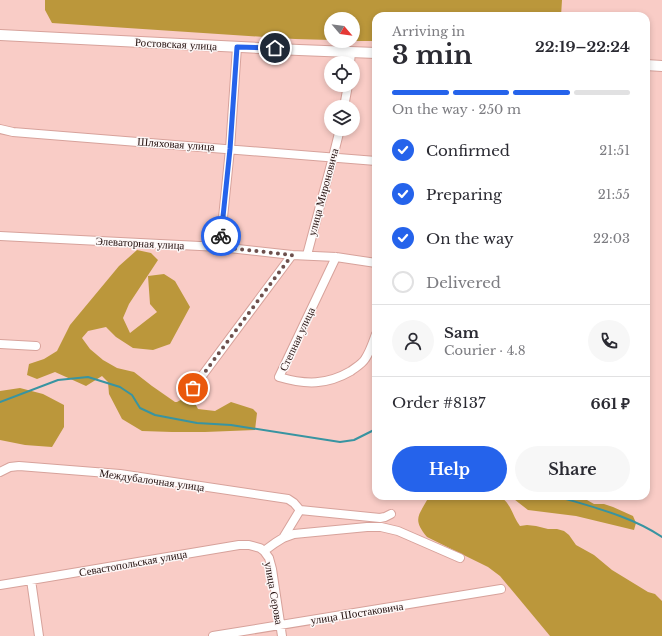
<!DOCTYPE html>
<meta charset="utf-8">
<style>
:root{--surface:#fff;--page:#f7f7f7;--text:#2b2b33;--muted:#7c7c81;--line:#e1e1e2;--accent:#2563eb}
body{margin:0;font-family:"Libre Baskerville",serif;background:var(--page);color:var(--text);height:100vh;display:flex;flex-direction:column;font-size:15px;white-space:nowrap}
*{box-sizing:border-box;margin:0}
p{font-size:13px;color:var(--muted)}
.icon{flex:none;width:22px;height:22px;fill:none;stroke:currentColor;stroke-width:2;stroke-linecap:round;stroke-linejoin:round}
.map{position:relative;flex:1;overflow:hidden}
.details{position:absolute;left:372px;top:12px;width:278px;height:488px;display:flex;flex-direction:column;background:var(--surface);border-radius:12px;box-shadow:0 2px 6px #0003}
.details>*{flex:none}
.needle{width:26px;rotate:119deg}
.fabs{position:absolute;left:324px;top:12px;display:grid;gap:8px}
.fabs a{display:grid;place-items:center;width:36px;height:36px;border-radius:50%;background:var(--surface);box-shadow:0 2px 6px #0003;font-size:20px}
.pin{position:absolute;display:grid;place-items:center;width:34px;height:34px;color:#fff;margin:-17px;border:2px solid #fff;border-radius:50%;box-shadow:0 1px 4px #0007}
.courier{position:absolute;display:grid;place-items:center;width:40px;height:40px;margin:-20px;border:3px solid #2563eb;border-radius:50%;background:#fff;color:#222;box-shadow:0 1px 5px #0007}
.head em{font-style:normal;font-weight:700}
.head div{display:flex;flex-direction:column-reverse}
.head{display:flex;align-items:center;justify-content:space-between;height:68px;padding:0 20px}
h1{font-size:26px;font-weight:700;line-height:30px}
.bar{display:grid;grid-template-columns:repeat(4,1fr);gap:6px 4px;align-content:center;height:48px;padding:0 20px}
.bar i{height:5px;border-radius:3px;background:var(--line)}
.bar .on{background:var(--accent)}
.bar p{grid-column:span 4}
.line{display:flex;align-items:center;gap:10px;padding:0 20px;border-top:1px solid var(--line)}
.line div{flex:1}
.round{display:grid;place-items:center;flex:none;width:42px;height:42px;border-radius:21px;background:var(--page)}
ol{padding:0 20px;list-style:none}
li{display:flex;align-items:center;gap:12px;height:44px}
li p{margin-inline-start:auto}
li .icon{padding:4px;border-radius:50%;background:var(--accent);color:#fff;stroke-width:4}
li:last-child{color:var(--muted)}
li i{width:22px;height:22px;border:2px solid var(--line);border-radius:50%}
.cta{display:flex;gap:8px;margin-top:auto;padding:8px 20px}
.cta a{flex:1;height:46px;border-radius:24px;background:var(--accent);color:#fff;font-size:16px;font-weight:700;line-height:46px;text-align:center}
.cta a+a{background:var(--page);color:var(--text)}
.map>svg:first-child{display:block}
</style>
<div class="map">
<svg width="662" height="636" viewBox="0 0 662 636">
<rect width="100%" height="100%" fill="#f9ccc6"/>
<!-- forest -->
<path fill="#bb973b" d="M 45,0 L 562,0 L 561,16 L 376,16 L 376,41 L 353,41 L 353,19 L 331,19 L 331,40 L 295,39 L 52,23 L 45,10 Z
M 137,250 L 151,253 L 158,260 L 129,304 L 123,318 L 130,333 L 157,312 L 150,304 L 148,276 L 164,274 L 175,281 L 190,307 L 170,344 L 153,350 L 133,348 L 116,337 L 106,327 L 88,331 L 82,338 L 90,349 L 103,360 L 117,368 L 134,372 L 152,386 L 175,402 L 177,402 L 184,398 L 192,397 L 198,409 L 215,411 L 231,402 L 253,409 L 257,413 L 255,430 L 205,432 L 172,432 L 142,431 L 122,419 L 109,394 L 108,382 L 102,376 L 86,386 L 55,372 L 37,379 L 27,375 L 29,364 L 44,359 L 57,351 L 70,325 L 119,266 Z
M 20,388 L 43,394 L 64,405 L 64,427 L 52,447 L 25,445 L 0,440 L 0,391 Z
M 429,496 L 498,496 C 511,501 512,516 520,526 L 527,525 L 536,526 L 548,529 L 557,529 L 564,531 L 569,535 L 576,545 L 594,555 L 612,570 L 648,592 L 655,594 L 662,601 L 662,636 L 550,636 L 500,576 L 488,567 L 427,537 C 411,518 420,515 429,496 Z
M 510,496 L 580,496 L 594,504 L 604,504 L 613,507 L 633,516 L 636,523 L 634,530 L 576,516 L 528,510 Z"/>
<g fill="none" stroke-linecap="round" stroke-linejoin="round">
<!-- stream -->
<path stroke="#3894a1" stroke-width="2" d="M 0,402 L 58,380 L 88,377 L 120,387 L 132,395 L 140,408 L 155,415 L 197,423 L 231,425 L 340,442 L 354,440 L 376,429
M 556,496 C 592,507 631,516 662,537"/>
<!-- minor casing -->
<g stroke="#d7a29b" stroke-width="10">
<path id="minor" d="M 350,63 L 351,52
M 344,107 L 348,85
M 0,129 L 13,132 L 376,161
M 0,236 L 220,247 L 292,255 L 336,257 L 376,263
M 220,247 L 230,149 L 237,47
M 307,255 L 333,157 L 340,129
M 336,257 L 279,377 C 306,385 327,385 351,371 C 356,367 362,364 365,359 C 370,352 373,342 376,334
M 0,344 L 36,346
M 193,388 L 292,255
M 0,472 L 10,467 L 19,466 L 120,474 L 288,499 L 294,503 L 300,510
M 300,510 L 380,518 L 385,517 L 391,514
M 283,538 L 300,510
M 264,551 L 275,543 L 283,538 L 294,534 L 367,527 L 381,527 L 398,531 L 460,558
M 31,580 L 39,636
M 0,585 L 31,580 L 239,545 L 249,545 L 260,548 L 264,551 L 269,558 L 272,569 L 282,636
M 213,636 L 501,589"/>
</g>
<!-- major casing -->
<g stroke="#d7a29b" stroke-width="12">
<path id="major" d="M 0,35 L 299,50 L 376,53
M 646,65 L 662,66"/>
</g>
<!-- minor -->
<use href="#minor" stroke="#fff" stroke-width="8"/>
<!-- major -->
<use href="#major" stroke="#fff" stroke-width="10"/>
</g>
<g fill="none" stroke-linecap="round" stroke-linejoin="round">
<!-- done -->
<path stroke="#6d504d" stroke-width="4" stroke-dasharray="0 7.2" d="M 193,388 L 292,255 L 220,247 L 221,236"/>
<!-- route -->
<path stroke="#2563eb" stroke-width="5" d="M 221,236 L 230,149 L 237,47 L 275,48"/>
</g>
<g text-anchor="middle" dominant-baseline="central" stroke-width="3" stroke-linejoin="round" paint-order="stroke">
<!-- street labels -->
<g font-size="11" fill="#210e0c" stroke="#fdf7f7">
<text transform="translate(176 44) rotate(3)">Ростовская улица</text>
<text transform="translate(176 144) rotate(4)">Шляховая улица</text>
<text transform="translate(323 192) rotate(-75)">улица Мироновича</text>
<text transform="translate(140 243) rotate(3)">Элеваторная улица</text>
<text transform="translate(297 339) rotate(-65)">Степная улица</text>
<text transform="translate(152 480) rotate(8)">Междубалочная улица</text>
<text transform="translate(133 563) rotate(-10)">Севастопольская улица</text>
<text transform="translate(274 593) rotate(80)">улица Серова</text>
<text transform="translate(357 613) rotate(-9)">улица Шостаковича</text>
</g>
</g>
</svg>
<div class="fabs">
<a><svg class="needle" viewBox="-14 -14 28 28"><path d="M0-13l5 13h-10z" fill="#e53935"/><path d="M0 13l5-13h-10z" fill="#7c7c81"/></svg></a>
<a><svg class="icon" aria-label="locate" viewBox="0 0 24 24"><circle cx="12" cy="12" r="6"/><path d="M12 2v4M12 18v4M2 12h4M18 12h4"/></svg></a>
<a><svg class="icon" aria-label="layers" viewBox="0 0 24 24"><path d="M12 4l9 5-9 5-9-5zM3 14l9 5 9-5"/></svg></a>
</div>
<div class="pin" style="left:193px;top:388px;background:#ea580c"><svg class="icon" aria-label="bag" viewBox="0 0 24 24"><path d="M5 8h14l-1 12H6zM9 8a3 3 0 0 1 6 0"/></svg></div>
<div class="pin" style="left:275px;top:48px;background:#1f2937"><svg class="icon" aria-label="home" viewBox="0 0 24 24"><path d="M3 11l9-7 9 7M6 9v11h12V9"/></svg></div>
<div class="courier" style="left:221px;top:236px"><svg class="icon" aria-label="bike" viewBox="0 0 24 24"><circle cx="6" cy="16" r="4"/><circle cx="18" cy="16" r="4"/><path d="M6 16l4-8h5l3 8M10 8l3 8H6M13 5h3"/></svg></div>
<section class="details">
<div class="head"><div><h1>3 min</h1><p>Arriving in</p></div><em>22:19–22:24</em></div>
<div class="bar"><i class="on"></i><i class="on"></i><i class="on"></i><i></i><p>On the way · 250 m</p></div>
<ol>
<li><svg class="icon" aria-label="check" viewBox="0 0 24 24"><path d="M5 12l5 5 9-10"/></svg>Confirmed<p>21:51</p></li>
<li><svg class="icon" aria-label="check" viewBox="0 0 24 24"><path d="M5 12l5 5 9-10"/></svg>Preparing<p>21:55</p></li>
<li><svg class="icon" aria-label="check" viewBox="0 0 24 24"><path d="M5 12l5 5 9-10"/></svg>On the way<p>22:03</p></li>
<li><i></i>Delivered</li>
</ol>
<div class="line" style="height:72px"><a class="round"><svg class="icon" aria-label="person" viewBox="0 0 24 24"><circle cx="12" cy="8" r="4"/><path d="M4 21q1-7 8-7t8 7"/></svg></a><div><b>Sam</b><p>Courier · 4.8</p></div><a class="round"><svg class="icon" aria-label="phone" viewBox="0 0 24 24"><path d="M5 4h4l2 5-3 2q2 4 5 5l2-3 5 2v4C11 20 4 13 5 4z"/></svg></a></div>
<div class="line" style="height:52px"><div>Order #8137</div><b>661 ₽</b></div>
<div class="cta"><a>Help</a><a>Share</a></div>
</section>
</div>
